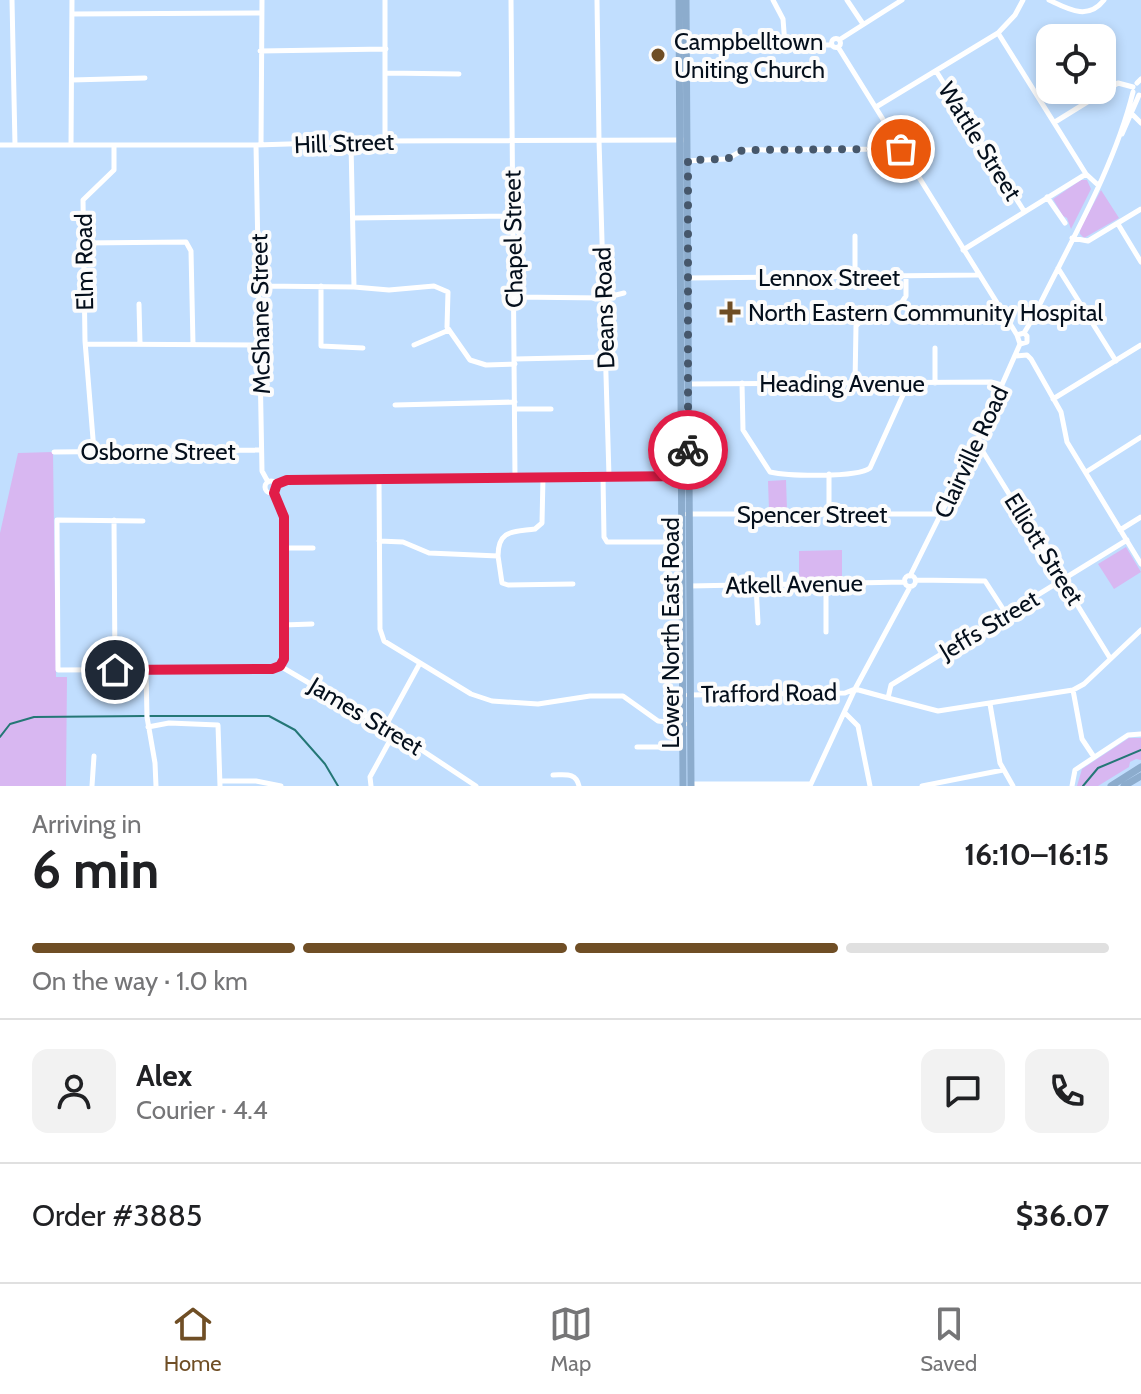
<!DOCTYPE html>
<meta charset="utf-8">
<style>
:root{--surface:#fff;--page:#f2f2f2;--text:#202124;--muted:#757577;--line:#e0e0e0;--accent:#6f4e25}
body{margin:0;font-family:Cabin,sans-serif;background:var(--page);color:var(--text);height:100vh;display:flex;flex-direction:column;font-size:30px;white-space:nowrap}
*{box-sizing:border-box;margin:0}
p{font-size:26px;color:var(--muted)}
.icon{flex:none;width:44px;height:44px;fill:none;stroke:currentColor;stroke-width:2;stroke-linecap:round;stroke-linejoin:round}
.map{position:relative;height:786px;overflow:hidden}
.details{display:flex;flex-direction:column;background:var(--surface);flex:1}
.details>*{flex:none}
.buttons{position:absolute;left:1036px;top:24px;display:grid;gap:16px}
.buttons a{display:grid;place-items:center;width:80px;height:80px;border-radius:16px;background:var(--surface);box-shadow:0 4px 12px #0003;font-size:40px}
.pin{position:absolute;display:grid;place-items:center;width:68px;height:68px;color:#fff;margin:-34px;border:4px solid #fff;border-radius:50%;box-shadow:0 2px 8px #0007}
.courier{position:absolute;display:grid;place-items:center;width:80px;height:80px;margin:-40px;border:6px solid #e11d48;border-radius:50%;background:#fff;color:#222;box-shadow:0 2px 10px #0007}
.summary em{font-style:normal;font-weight:700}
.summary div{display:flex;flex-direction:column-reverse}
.summary{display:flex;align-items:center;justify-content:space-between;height:136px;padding:0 32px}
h1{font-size:52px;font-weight:700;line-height:60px}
.bar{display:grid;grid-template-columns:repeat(4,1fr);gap:12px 8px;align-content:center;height:96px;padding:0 32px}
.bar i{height:10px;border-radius:6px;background:var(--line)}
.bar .active{background:var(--accent)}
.bar p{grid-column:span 4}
.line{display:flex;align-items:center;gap:20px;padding:0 32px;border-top:2px solid var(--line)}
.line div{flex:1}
.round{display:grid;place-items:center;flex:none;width:84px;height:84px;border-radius:16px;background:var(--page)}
.tabs{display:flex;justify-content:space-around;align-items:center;height:112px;border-top:2px solid var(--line);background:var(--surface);font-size:22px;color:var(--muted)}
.tabs a{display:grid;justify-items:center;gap:4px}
.tabs .active{color:var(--accent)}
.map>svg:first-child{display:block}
</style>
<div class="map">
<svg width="1141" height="786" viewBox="0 0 1141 786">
<rect width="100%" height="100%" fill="#c1defe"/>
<!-- green -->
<path fill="#d8b7f1" d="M 1081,180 L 1087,180 L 1091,189 L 1071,229 L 1067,218 L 1063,216 L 1053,199 Z
M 1101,190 L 1119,218 L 1084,238 L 1080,234 L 1080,229 Z
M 53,452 L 56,677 L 67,677 L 66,786 L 0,786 L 0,533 L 18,453 Z
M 786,480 L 787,510 L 769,510 L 768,481 Z
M 1126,547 L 1141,572 L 1114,589 L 1098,564 Z
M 842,550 L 842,580 L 799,581 L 799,551 Z
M 1129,738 L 1141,738 L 1141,760 L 1136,759 L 1130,762 L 1129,767 L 1098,786 L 1077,786 L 1082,769 Z"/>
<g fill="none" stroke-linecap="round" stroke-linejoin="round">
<!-- stream -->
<path stroke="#247776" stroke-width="2" d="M 150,716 L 269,716 L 295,730 L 325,764 L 338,786
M 0,737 L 10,724 L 34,717 L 144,716
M 1083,786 L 1098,768 L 1141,750"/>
<!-- minor -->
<path stroke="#fff" stroke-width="5" d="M 12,0 L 15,145
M 385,0 L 385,141
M 511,0 L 515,477
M 597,0 L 599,140 L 609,476
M 773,0 L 783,19 L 785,45
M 847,0 L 863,24
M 1049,0 C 1068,9 1088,21 1104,0
M 72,14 L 262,13
M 998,33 L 1086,174 L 1098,185
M831.5 43a4.5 4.5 0 1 1 9 0a4.5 4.5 0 1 1-9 0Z
M 839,40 L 902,0
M 685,45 L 832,45
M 838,47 L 1017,335
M 260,51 L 386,49
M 936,71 L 1024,211
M 386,73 L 459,74
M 72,80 L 145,78
M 1137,83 L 1141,79
M 876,107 L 998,33 L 1015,15 L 1023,0
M 1131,113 L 1141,123
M 1055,122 L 1118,83 L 1133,87
M 1122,134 L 1139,95
M 351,143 L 354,287
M 0,145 L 256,145 L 385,141 L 683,140
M 71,145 L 72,0
M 256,145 L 262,471 L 268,482
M 261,145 L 262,0
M 684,161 L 727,159 L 743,150 L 900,149
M 1047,197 L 1065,223
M 353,218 L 512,216
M 1118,224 L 1141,262
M 1072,238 L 1088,241 L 1141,209
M 83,243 L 186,242 L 191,251 L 193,344
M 963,250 L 1086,174
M 1058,268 L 1116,361
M 855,277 L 855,236
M 687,278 L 977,275
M 260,286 L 354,287 L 389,290 L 434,286 L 448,292 L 447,327 L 470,360 L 486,365 L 515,364
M 321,286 L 321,346 L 363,348
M 514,297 L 604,298 L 624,293
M 139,304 L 140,344
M 86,344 L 261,345
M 1020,344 L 1017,335 L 1024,333 L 1033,318 C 1068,246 1114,169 1133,92
M 1020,344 L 1027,342 L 1027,336 L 1024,333
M 414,345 L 449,330
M 935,348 L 935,383
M 1015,356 L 1027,355 L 1031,359 L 1061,412 L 1067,442 L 1141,564
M 515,359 L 605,357
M 742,383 L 743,430 L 770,472 C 788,476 857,478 870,468 L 908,384
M 855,383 L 856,326 L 867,315 L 900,305 L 906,296 L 906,277
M 688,384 L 991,382 L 1002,385
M 1053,399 L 1141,345
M 395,405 L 515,402
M 515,409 L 551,409
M 977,442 L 1110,658
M 94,451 L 85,341 L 83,200 L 114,170 L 114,145
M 54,452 L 261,450
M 1086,472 L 1141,437
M 829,474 L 829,513
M 603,476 L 604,537 L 607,542 L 682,542
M 379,478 L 380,629 L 384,641 L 471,694 L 492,701 L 538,704 L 590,696 L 623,696 L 658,721 L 685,724
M265 487a6 6 0 1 1 12 0a6 6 0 1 1-12 0Z
M 277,484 L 287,480 L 684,476
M 274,493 L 284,517 L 284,659 L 280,666
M 687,514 L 942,514
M 114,520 L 115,670
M 143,521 L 57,520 L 58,670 L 272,669 L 280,666 L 408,741 L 476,786
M 1120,530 L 1141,517
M 379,541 L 403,542 L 429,553 L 498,556 L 502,583 L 508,585 L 573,584
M 283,548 L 313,548
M 498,556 C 498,529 514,532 535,529 L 542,523 L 543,477
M904.5 581a5.5 5.5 0 1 1 11 0a5.5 5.5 0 1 1-11 0Z
M 910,576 L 977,441 L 1020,344
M 916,580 L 985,581 L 1007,615
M 826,584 L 826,632
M 756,585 L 758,623
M 690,586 L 905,582
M 283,625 L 312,624
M 146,670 L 147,717 L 155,763 L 156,786
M 1073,690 L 1082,739 L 1094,757
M 688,695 L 845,693 L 855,689 L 888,698 L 891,685 L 1127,540
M 888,698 L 938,711 L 1073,690 L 1084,684 L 1141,630
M 990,704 L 1000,763 L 1013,786
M 845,713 L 858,726 L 870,786
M 148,727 L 169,723 L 218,725 L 220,786
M 385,727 L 420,663
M 637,747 L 683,747
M 553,775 C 565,775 576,772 579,786
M 220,781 L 256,781 L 281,786
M 691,784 L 810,784
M 92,786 L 94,756
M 371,786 L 370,777 L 394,733
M 810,786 L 855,689 L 910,587
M 922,786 L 1003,770
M 1072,786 L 1075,770 L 1128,735 L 1141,734"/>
<!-- major -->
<path stroke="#8caccd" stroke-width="7" d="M 679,0 L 683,786
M 686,0 L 691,786
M 1111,786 L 1141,767
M 1124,786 L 1141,776"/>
</g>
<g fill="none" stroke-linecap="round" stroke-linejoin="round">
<!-- done -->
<path stroke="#46576b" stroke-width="8" stroke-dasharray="0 14.4" d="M 688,450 L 688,160 L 727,159 L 743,150 L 901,149"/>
<!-- route -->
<path stroke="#e11d48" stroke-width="10" d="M 115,670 L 272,669 L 280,666 L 284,659 L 284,517 L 274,493 L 277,484 L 287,480 L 688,476 L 688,450"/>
</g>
<!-- markers -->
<g fill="#6f4e25" stroke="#fcfcfc" stroke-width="3">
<circle cx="658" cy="55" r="8"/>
<path d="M726 300h8v8h8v8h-8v8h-8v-8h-8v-8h8z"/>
</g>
<g text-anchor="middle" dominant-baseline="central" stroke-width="8" stroke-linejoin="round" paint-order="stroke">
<!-- poi labels -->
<g font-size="24" fill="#040f1c" stroke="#fcfcfc" text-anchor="start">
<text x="674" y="41">Campbelltown<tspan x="674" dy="28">Uniting Church</tspan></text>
<text x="748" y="312">North Eastern Community Hospital</text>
</g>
<!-- street labels -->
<g font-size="24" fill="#040f1c" stroke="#fcfcfc">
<text transform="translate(980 141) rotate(58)">Wattle Street</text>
<text transform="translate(344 143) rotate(-2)">Hill Street</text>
<text transform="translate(513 239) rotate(-91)">Chapel Street</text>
<text transform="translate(84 262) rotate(-91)">Elm Road</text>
<text x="829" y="277">Lennox Street</text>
<text transform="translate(604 308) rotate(-92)">Deans Road</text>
<text transform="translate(260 314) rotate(-91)">McShane Street</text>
<text x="842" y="383">Heading Avenue</text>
<text x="158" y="451">Osborne Street</text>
<text transform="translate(971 452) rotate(-65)">Clairville Road</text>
<text x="812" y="514">Spencer Street</text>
<text transform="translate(1044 549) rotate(58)">Elliott Street</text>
<text transform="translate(794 584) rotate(-1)">Atkell Avenue</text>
<text transform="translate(989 625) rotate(-31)">Jeffs Street</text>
<text transform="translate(670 633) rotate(-90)">Lower North East Road</text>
<text transform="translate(769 693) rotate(-1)">Trafford Road</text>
<text transform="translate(366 716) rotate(31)">James Street</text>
</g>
</g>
</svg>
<div class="buttons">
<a><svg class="icon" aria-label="locate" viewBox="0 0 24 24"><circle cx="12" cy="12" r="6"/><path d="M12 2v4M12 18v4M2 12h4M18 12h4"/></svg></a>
</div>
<div class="pin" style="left:901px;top:149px;background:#ea580c"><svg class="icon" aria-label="bag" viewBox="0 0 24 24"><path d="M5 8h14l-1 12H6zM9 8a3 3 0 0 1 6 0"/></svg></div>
<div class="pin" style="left:115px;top:670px;background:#1f2937"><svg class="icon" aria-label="home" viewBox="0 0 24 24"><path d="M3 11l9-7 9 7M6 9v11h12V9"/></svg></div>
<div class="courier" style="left:688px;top:450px"><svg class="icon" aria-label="bike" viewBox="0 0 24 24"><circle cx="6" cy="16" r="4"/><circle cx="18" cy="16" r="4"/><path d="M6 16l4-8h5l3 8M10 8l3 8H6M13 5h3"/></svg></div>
</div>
<section class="details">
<div class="summary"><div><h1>6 min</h1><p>Arriving in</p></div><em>16:10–16:15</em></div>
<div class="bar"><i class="active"></i><i class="active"></i><i class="active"></i><i></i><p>On the way · 1.0 km</p></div>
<div class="line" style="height:144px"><a class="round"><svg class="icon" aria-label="person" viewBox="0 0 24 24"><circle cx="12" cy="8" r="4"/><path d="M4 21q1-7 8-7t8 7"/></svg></a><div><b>Alex</b><p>Courier · 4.4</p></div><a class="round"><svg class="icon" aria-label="chat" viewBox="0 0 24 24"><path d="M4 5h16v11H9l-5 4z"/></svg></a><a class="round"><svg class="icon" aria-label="phone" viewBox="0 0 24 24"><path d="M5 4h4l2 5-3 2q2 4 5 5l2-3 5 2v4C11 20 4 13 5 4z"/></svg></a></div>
<div class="line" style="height:104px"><div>Order #3885</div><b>$36.07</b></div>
</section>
<nav class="tabs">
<a class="active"><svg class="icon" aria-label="home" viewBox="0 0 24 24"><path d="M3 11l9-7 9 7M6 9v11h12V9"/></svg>Home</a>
<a><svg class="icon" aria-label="map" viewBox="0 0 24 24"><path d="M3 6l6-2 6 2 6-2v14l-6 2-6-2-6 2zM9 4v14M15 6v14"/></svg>Map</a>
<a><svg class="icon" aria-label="saved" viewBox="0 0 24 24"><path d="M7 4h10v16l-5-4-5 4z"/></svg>Saved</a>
</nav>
